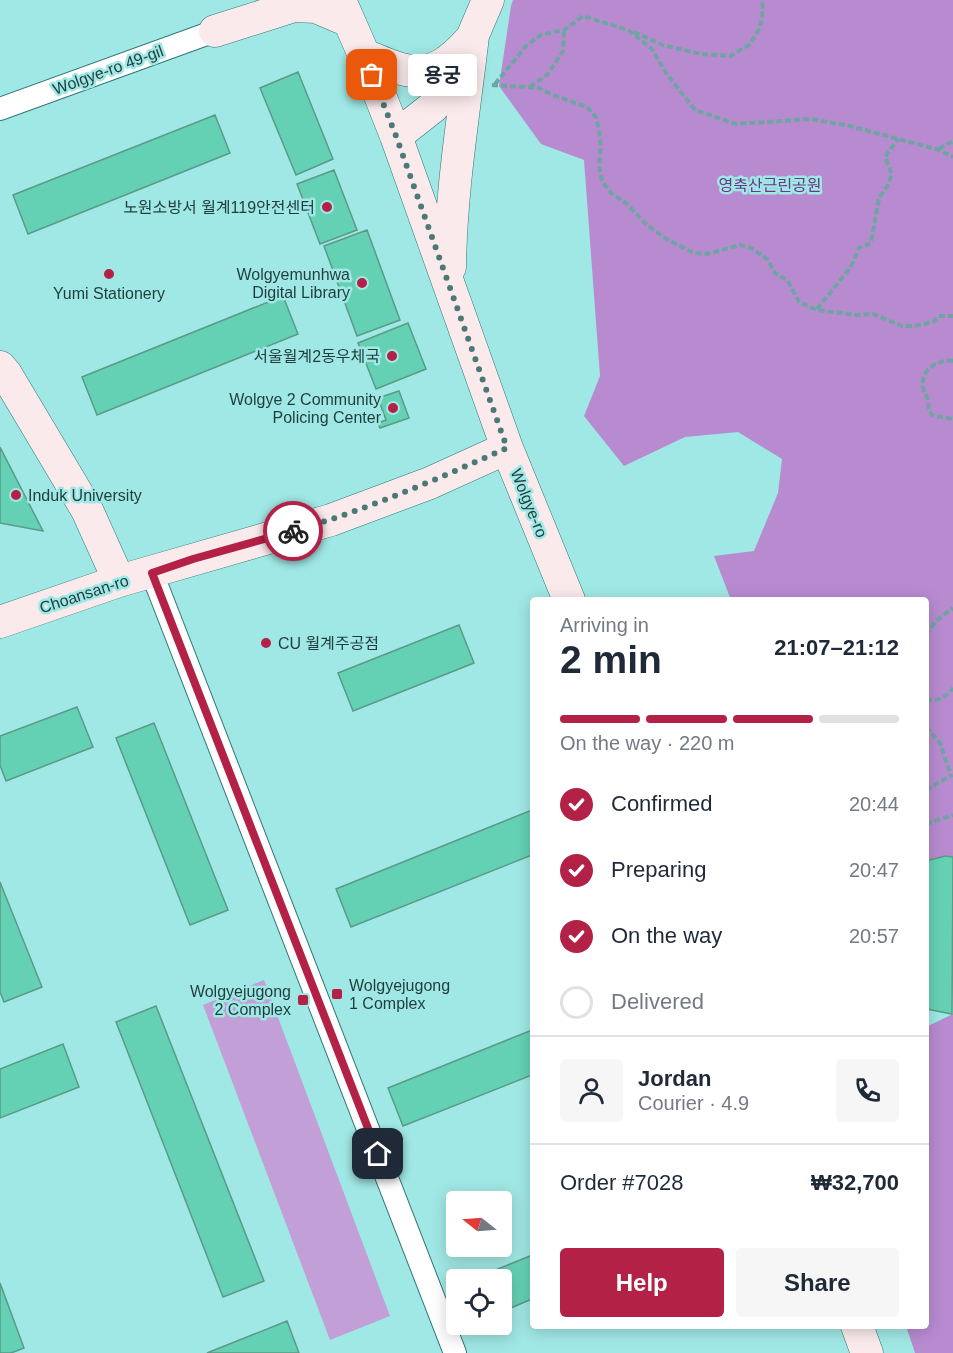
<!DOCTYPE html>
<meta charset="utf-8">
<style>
:root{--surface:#fff;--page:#f6f6f7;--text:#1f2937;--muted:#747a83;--line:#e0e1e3;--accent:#b32146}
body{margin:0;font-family:Helvetica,"Noto Sans KR",sans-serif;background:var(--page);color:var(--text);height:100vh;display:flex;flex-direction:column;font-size:22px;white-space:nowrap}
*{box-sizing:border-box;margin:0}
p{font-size:20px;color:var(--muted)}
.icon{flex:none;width:33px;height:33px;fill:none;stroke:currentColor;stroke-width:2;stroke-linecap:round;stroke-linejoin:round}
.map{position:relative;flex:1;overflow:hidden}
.drawer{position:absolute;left:530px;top:597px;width:399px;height:732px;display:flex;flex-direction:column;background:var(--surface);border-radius:6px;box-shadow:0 3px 15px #0003}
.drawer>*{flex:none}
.needle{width:39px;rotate:287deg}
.fabs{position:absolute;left:446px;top:1191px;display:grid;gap:12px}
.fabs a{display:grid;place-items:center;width:66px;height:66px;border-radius:6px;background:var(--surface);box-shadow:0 3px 15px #0003;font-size:30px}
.pin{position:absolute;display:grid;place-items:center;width:51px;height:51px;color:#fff;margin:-26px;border-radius:12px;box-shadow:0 3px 9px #0006}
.courier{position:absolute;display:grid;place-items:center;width:60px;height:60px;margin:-30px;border:4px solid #b32146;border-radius:50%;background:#fff;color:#222;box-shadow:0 2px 8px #0007}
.bubble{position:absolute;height:42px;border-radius:6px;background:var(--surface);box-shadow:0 3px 15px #0003;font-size:20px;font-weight:700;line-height:42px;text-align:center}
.headline em{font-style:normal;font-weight:700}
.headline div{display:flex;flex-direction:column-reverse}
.headline{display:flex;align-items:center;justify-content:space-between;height:102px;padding:0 30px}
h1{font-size:39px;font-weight:700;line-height:45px}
.bar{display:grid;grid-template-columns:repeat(4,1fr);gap:9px 6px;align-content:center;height:72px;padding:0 30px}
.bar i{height:8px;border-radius:4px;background:var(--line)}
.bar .current{background:var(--accent)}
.bar p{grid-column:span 4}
.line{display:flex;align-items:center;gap:15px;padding:0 30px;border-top:2px solid var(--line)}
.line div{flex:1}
.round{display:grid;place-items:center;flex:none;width:63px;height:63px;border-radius:6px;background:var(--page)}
ol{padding:0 30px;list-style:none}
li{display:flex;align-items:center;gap:18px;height:66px}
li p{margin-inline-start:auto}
li .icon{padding:6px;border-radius:50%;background:var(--accent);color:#fff;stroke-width:4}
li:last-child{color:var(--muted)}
li i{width:33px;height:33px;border:3px solid var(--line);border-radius:50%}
.button{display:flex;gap:12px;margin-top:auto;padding:12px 30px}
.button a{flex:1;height:69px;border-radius:6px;background:var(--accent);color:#fff;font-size:24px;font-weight:700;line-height:69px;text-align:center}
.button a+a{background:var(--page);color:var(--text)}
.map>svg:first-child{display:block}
</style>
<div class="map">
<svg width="953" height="1353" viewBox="0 0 953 1353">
<rect width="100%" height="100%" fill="#a0e8e5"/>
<!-- green -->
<path fill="#c29fd6" d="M 264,980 L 390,1316 L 330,1340 L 203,1005 Z"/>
<!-- forest -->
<path fill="#b88bd1" d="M 513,0 L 953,0 L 953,857 L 945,856 L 926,861 L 926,600 L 731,600 L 714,556 L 754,551 L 778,493 L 782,459 L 738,432 L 685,437 L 624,466 L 584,416 L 600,376 L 584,160 L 541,144 L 499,86 L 511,6 Z
M 953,1014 L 953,1353 L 915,1353 L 906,1326 L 926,1326 L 926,1027 Z"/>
<!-- building -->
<path fill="#65d1b4" stroke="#5b9a87" stroke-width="1.5" d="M 298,72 L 333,159 L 296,175 L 260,88 Z
M 215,115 L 230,153 L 28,234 L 13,195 Z
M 334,170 L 357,230 L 320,244 L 297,184 Z
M 367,230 L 400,320 L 357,336 L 324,246 Z
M 283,296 L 298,334 L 97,415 L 82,377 Z
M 408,323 L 426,369 L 376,389 L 358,343 Z
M 399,391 L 409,418 L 380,428 L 378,423 L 386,420 L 378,398 Z
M 0,447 L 43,531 L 0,523 Z
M 459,625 L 474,663 L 353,711 L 338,673 Z
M 77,707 L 93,747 L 6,781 L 0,765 L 0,736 Z
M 154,723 L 228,910 L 190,925 L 116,738 Z
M 532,810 L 532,855 L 351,927 L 336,889 Z
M 945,856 L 953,857 L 952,1014 L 926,1009 L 926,861 Z
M 0,882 L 42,987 L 4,1002 L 0,992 Z
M 156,1006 L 264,1281 L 223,1297 L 116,1022 Z
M 532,1030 L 532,1075 L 403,1126 L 388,1088 Z
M 63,1044 L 79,1087 L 0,1118 L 0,1069 Z
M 532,1255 L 532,1299 L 501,1312 L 501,1280 L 471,1280 Z
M 0,1283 L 24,1348 L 11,1353 L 0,1353 Z
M 287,1321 L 299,1353 L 207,1353 Z"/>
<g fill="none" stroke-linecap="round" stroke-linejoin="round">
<!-- street casing -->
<g stroke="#2f7775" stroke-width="24">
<path id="street" d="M 0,109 L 215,31
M 152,573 L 455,1353"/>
</g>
<!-- secondary casing -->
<g stroke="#2f7775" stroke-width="33">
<path id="secondary" d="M 340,0 L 364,55 L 396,136 L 507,448 L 569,600
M 215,31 L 294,6 L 316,7 L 349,21
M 364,55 C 412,75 431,83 469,41
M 396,136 L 433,107 L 454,80 L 488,0
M 450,267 C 451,190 464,113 473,36
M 0,367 L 6,374 L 87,510 L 119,581
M 0,622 L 119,581 L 331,520 L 430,483 L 507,448
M 857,1326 L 867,1353"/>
</g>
<!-- path -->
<path stroke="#6ea5a3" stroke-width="4" stroke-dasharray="6 3" stroke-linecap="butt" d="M 634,32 L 663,45 L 701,54 L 730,56 L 749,45 L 760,28 L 763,10 L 762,0
M 495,84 L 527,45 L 541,35 L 564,30 L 583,16 L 628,30 L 652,49 L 666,73 L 695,110 L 736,124 L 811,119 L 850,126 L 939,150 L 953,157
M 492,85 L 539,88 L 553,95 L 587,107 L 596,117 L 599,130 L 601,147 L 599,166 L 602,181 L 611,193 L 627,204 L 647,225 L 668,240 L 694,253 L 707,254 L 740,245 L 751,248 L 767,259 L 775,273 L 788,281 L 799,302 L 817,310 L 856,315 L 873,314 L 902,326 L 915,326 L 933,322 L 939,316 L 953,316
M 530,87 L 548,74 L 563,51 L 564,30
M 939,149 L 953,141
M 817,309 L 851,267 L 859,248 L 871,243 L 879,198 L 888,185 L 892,174 L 885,157 L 898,139
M 953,361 C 937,359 920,370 923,388 C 924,393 928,397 928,401 C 929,408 928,409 932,415 L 953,419
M 926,635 L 935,622 L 953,608
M 926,699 C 937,703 946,697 953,688
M 926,727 L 940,743 L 951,776
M 926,790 L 952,775
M 926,824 L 953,815"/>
<!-- street -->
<use href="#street" stroke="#fff" stroke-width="22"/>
<!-- secondary -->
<use href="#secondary" stroke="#faeaeb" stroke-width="32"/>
</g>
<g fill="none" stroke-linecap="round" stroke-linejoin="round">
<!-- done -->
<path stroke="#4c7977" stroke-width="6" stroke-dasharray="0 10.8" d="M 293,531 C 367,510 437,479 507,448 L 396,136 L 372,75"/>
<!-- route -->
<path stroke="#b32146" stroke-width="8" d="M 293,531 L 193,559 L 152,573 L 378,1154"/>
</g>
<!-- markers -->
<g fill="#b32146" stroke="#a0e8e5" stroke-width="2">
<circle cx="327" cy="207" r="6"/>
<circle cx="109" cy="274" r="6"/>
<circle cx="362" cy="283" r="6"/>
<circle cx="392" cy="356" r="6"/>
<circle cx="393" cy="408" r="6"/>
<circle cx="16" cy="495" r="6"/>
<circle cx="266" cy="643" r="6"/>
<rect x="331" y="988" width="12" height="12" rx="3"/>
<rect x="297" y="994" width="12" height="12" rx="3"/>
</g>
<g text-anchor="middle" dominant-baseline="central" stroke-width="5" stroke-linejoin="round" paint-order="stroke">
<!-- street labels -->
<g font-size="16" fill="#1f3d3c" stroke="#a0e8e5">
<text transform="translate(108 70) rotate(-20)">Wolgye-ro 49-gil</text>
<text transform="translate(529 503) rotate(68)">Wolgye-ro</text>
<text transform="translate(84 594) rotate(-18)">Choansan-ro</text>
</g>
<!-- park labels -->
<g font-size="16" fill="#6c3587" stroke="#a0e8e5">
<text x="770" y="185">영축산근린공원</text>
</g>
<!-- poi labels -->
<g font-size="16" fill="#1f3d3c" stroke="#a0e8e5" text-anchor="end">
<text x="315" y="207">노원소방서 월계119안전센터</text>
<text x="350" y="274">Wolgyemunhwa<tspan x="350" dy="18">Digital Library</tspan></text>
<text x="109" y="293" text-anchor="middle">Yumi Stationery</text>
<text x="380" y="356">서울월계2동우체국</text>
<text x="381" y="399">Wolgye 2 Community<tspan x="381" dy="18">Policing Center</tspan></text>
<text x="28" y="495" text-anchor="start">Induk University</text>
<text x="278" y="643" text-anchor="start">CU 월계주공점</text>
<text x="349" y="985" text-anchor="start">Wolgyejugong<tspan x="349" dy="18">1 Complex</tspan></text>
<text x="291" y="991">Wolgyejugong<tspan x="291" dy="18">2 Complex</tspan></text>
</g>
</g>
</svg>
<div class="fabs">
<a><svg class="needle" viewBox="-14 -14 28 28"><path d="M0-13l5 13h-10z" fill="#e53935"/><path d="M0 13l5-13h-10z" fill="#747a83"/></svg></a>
<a><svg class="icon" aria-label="locate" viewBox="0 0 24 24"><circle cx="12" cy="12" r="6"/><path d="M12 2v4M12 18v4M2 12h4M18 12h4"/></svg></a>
</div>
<div class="pin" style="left:372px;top:75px;background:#ea580c"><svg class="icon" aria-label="bag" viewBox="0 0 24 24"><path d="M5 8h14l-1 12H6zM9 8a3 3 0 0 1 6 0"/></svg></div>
<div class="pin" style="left:378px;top:1154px;background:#1f2937"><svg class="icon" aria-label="home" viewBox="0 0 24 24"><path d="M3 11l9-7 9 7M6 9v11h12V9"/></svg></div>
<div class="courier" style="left:293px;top:531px"><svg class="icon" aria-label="bike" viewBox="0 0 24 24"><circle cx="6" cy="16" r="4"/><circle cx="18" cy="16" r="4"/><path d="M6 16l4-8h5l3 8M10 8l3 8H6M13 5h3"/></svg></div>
<div class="bubble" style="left:408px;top:54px;width:69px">용궁</div>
<section class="drawer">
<div class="headline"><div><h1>2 min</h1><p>Arriving in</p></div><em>21:07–21:12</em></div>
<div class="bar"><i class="current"></i><i class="current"></i><i class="current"></i><i></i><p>On the way · 220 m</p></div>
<ol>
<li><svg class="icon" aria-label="check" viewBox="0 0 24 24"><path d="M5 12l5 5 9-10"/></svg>Confirmed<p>20:44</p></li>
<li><svg class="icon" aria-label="check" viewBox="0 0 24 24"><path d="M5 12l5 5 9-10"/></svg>Preparing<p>20:47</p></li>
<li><svg class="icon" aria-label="check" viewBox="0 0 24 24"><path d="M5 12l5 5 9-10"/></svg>On the way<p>20:57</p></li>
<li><i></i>Delivered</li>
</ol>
<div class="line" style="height:108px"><a class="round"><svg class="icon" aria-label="person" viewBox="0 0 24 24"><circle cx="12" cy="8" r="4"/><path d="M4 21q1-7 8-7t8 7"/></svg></a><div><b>Jordan</b><p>Courier · 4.9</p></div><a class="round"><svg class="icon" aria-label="phone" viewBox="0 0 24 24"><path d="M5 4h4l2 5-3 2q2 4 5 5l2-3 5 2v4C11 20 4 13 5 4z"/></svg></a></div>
<div class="line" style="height:78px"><div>Order #7028</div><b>₩32,700</b></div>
<div class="button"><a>Help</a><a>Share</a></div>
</section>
</div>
